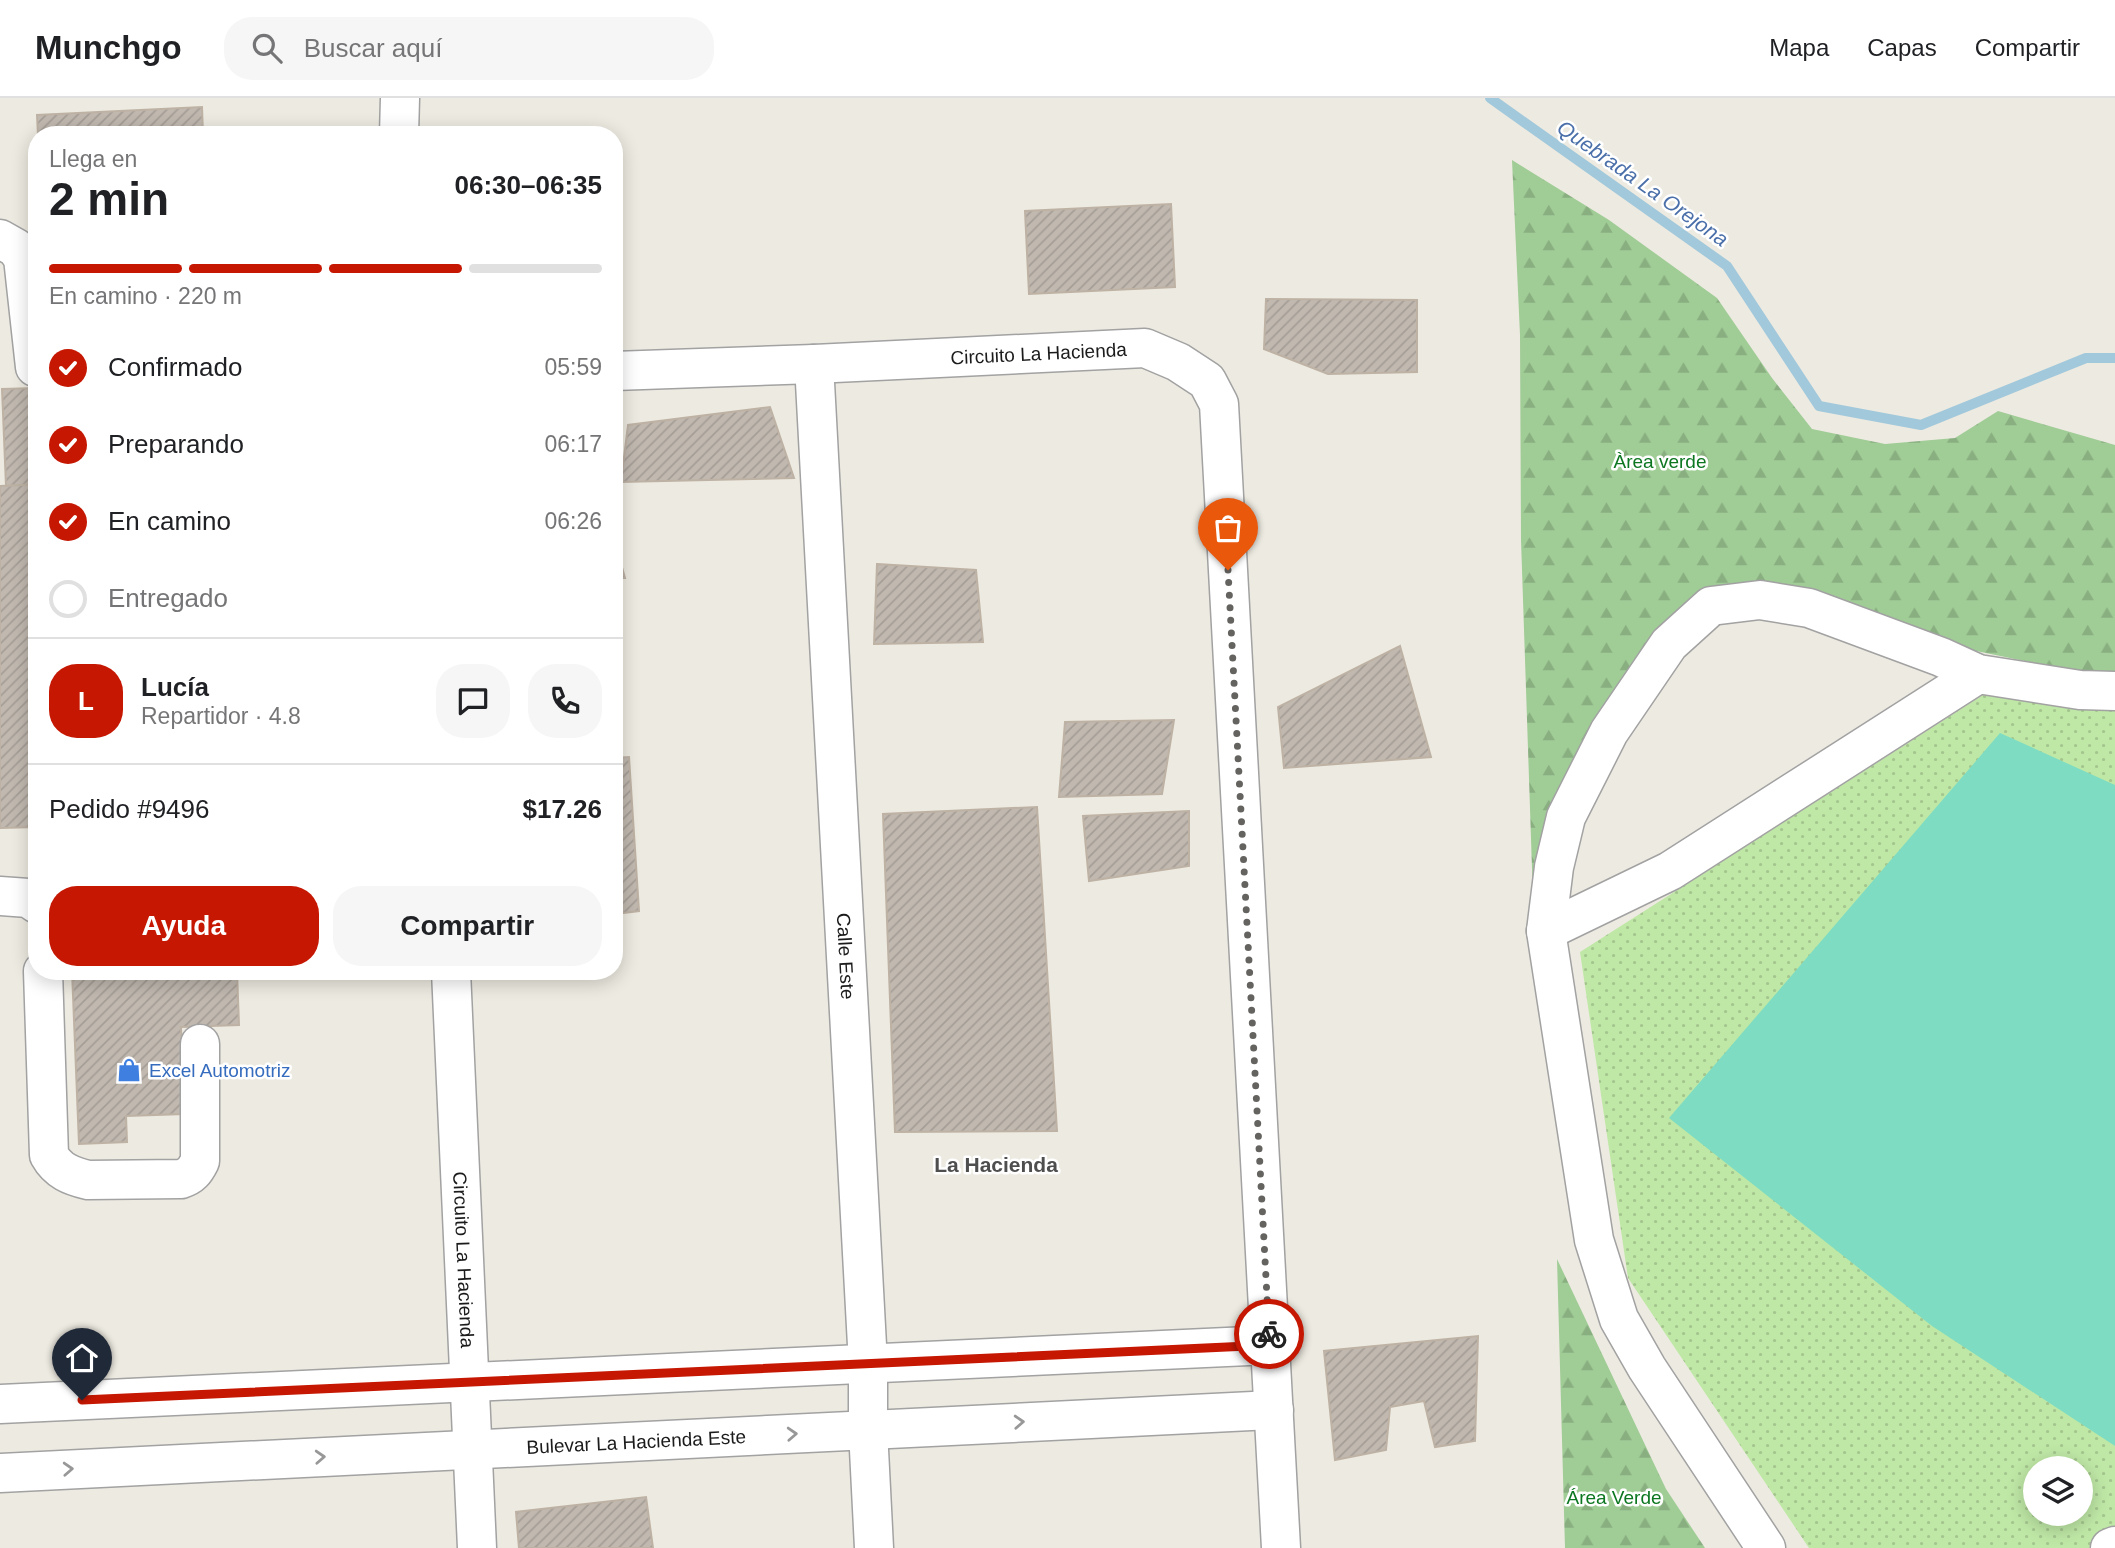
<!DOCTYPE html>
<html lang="es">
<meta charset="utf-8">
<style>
:root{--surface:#fff;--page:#f6f6f6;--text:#202124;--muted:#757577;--line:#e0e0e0;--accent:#c51702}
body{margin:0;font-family:Arial,sans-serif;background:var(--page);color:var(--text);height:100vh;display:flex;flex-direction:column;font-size:26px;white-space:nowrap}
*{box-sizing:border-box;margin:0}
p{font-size:23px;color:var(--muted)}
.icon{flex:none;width:38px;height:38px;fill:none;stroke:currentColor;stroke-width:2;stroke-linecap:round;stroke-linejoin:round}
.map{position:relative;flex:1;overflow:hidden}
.panel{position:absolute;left:28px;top:28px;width:595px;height:854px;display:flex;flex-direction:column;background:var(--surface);border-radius:28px;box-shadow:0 4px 18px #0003}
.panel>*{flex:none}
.controls{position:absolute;left:2023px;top:1358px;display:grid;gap:14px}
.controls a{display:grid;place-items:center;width:70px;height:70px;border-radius:50%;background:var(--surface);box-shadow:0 4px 18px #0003;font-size:35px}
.pin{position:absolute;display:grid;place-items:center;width:60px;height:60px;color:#fff;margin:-72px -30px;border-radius:50% 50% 50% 0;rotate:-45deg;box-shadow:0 0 7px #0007}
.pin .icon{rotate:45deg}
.courier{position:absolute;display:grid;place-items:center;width:70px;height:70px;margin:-35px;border:5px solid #c51702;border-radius:50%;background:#fff;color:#222;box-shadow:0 2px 9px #0007}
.headline em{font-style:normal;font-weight:600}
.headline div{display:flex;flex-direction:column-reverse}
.headline{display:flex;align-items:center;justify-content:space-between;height:119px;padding:0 21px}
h1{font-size:46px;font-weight:600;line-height:52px}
.bar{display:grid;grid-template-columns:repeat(4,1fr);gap:10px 7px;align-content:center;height:84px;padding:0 21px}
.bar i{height:9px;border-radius:5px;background:var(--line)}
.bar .current{background:var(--accent)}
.bar p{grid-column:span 4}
.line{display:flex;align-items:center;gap:18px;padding:0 21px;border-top:2px solid var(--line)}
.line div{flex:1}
.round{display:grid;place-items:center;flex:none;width:74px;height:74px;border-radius:28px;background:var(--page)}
ol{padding:0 21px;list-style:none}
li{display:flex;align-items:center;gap:21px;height:77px}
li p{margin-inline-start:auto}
li .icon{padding:7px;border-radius:50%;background:var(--accent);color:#fff;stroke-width:4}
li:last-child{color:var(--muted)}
li i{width:38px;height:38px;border:4px solid var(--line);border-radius:50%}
.action{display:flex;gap:14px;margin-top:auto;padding:14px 21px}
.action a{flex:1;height:80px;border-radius:28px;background:var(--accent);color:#fff;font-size:28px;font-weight:600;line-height:80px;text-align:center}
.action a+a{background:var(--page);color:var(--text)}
header{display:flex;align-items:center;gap:42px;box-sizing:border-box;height:98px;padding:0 35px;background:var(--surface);border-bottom:2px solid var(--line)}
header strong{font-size:33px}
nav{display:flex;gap:38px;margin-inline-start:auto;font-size:24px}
.search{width:490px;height:63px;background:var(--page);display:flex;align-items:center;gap:18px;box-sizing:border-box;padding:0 24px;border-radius:28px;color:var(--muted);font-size:26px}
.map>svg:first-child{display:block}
</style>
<header>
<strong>Munchgo</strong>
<div class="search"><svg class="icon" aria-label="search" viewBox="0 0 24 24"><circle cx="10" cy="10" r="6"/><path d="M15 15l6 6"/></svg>Buscar aquí</div>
<nav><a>Mapa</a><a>Capas</a><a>Compartir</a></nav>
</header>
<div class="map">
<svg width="2115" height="1450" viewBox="0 0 2115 1450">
<defs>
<pattern id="grass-dots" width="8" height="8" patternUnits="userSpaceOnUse" patternTransform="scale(1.75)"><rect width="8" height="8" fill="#bfe8a6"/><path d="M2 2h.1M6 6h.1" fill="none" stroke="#a4c68e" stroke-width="1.8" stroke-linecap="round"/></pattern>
<pattern id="forest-firs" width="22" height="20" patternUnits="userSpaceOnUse" patternTransform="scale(1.75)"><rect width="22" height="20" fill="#a0cc96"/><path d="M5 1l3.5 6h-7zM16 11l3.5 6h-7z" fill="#89af81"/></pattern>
<pattern id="building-hatch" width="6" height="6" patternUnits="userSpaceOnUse" patternTransform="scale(1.75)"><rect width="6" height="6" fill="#c1b9b0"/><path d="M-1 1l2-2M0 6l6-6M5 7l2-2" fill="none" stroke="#a59e97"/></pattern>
</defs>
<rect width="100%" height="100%" fill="#edeae1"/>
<!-- grass -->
<path fill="url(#grass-dots)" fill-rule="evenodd" d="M 1983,597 L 2115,601 L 2115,1450 L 1809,1450 L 1628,1180 L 1580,854 ZM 2035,1370 L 2081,1370 L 2081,1416 L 2035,1416 Z"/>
<!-- forest -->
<path fill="url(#forest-firs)" d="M 1512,62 L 1609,122 L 1717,200 L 1772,280 L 1812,331 L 1885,346 L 1955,340 L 1998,313 L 2115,347 L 2115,574 L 2083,575 L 1928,543 L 1779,485 L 1736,489 L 1702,496 L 1533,800 L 1521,442 L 1520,237 Z
M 1557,1161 L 1666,1391 L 1705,1450 L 1565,1450 Z"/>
<!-- pitch -->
<path fill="#7edcc2" d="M 2000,635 L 2115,687 L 2115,1348 L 1932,1228 L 1669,1020 Z"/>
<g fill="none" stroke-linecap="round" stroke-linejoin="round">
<!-- stream -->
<path stroke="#a1c8db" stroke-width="10" d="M 1490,0 L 1727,168 L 1819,308 L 1921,327 L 2086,260 L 2115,260"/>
</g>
<!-- building -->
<path fill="url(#building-hatch)" stroke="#beb2a4" stroke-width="2" d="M 202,9 L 203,37 L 38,37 L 37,17 Z
M 1171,106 L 1175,189 L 1029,196 L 1025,113 Z
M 1266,201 L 1417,202 L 1417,274 L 1328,276 L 1264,251 Z
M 37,290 L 37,386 L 6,388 L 2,291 Z
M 770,309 L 794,380 L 621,384 L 628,327 Z
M 37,386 L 37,729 L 0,730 L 0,388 Z
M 614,441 L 625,480 L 614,480 Z
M 877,466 L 976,472 L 983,544 L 874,546 Z
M 1400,548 L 1431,659 L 1284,670 L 1278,609 Z
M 1174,622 L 1162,696 L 1059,699 L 1065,624 Z
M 629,659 L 639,813 L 614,816 L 614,660 Z
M 1037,709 L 1057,1033 L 895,1034 L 883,716 Z
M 1189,713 L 1189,768 L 1089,783 L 1083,718 Z
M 72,873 L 237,873 L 239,927 L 181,929 L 184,1016 L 126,1018 L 127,1044 L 79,1046 Z
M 1478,1238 L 1475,1343 L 1435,1349 L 1424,1303 L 1390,1309 L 1386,1352 L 1335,1362 L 1324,1253 Z
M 646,1399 L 653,1450 L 519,1450 L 516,1414 Z"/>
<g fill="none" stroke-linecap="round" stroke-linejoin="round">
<!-- minor casing -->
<g stroke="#a2a2a2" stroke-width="41">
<g id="minor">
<path d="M 399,37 L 400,0"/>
<path d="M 0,141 L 16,150 L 23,160 L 35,269"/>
<path id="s1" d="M 814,266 L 868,1266 L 868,1332 L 874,1450"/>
<path id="s2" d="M 614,273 L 814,266 L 1145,250 L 1178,264 L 1207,283 L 1219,306 L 1281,1450"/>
<path d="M 0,798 L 28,800 L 37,806"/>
<path d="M 1546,833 L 1670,773 L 1978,576"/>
<path d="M 43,873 L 49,1057 C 58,1073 71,1078 88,1082 L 181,1081 C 191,1078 195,1073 200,1063 L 200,946"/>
<path id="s3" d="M 451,873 L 477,1450"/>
<path d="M 0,1306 L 1270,1247"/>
<path id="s4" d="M 0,1375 L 1274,1312"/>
<path d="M 1766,1450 L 1647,1270 L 1619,1221 L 1594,1142 L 1546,833 L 1554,769 L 1566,719 L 1609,634 L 1669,546 L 1711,508 L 1760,502 L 1809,510 L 1941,559 L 1978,576 L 2080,592 L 2115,593"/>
<path d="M 2110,1450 L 2115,1448"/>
</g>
</g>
<!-- minor -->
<use href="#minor" stroke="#fff" stroke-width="38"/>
</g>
<!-- one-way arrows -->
<defs><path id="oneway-chevron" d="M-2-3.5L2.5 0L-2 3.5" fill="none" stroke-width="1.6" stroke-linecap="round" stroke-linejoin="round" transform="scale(1.75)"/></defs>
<g stroke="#989898">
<use href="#oneway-chevron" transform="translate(1019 1324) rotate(-3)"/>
<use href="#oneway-chevron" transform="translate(792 1336) rotate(-3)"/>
<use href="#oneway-chevron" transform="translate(320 1359) rotate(-3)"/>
<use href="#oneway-chevron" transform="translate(68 1371) rotate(-3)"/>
</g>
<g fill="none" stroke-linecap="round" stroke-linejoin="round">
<!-- done -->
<path stroke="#646360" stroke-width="7" stroke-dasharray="0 12.6" d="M 1228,472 L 1269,1236"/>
<!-- route -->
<path stroke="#c51702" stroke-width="9" d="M 82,1302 L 1270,1247 L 1269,1236"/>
</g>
<!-- icons -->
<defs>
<g id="shop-bare" transform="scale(1.89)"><path d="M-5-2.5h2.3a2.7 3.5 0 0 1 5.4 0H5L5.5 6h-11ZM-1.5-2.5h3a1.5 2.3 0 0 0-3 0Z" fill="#3f7fe0" stroke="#fff" stroke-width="2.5" paint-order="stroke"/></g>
</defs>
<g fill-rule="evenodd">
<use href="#shop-bare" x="129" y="972"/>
</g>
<g text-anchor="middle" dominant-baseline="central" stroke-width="5" stroke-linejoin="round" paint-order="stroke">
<!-- street labels -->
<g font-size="19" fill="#1b1b1b" stroke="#fff">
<text stroke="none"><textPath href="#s2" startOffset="425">Circuito La Hacienda</textPath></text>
<text stroke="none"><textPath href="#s1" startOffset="593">Calle Este</textPath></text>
<text stroke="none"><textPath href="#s3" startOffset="289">Circuito La Hacienda</textPath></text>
<text stroke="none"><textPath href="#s4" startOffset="637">Bulevar La Hacienda Este</textPath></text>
</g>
<!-- park labels -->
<g font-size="19" fill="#0c7720" stroke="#fff">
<text x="1660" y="363">Àrea verde</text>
<text x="1614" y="1399">Área Verde</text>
</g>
<!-- shop labels -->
<g font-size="19" fill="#366cbe" stroke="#fff" text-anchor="start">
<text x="149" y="972">Excel Automotriz</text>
</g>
<!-- water labels -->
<g font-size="21" font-style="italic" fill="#4a6fa9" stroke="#fff">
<text transform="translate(1643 85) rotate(35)">Quebrada La Orejona</text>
</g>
<!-- neighbourhood labels -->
<g font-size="21" font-weight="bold" fill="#4e4e4e" stroke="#fff">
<text x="996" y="1066">La Hacienda</text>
</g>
</g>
</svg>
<div class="controls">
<a><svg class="icon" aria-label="layers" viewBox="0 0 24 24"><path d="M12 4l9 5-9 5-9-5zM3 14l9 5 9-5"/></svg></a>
</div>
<div class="pin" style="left:1228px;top:472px;background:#ea580c"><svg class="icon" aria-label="bag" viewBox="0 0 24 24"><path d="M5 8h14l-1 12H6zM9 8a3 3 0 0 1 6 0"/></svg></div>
<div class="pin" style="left:82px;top:1302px;background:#1f2937"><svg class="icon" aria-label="home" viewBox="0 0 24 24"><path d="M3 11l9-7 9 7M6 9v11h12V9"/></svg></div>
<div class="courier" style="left:1269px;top:1236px"><svg class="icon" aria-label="bike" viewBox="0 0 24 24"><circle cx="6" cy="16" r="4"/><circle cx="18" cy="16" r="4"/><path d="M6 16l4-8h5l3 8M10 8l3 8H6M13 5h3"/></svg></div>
<section class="panel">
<div class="headline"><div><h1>2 min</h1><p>Llega en</p></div><em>06:30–06:35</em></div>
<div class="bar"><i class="current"></i><i class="current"></i><i class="current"></i><i></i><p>En camino · 220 m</p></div>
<ol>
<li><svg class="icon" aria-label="check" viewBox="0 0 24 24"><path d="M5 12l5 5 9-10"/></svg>Confirmado<p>05:59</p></li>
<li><svg class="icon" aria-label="check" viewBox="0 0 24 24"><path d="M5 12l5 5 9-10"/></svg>Preparando<p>06:17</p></li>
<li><svg class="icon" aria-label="check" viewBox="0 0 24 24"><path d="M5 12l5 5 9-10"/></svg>En camino<p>06:26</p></li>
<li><i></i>Entregado</li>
</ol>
<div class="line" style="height:126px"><b class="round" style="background:var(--accent);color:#fff">L</b><div><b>Lucía</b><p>Repartidor · 4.8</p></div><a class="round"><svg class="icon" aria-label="chat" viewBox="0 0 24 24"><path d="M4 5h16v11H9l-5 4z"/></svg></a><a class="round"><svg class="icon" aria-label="phone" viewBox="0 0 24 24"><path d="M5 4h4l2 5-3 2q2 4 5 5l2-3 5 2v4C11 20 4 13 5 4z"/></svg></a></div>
<div class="line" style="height:91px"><div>Pedido #9496</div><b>$17.26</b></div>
<div class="action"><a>Ayuda</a><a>Compartir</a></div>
</section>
</div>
